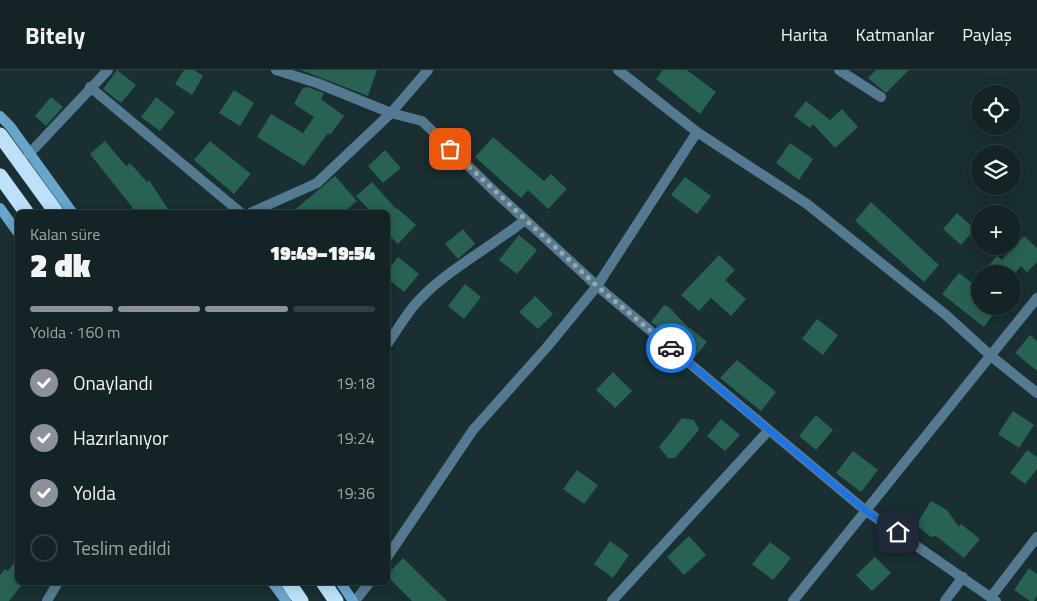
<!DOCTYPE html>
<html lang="tr">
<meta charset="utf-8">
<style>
:root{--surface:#132326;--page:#1c2b2e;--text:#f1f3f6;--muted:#9da4a7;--line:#324043;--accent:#8c9099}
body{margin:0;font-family:"Titillium Web",sans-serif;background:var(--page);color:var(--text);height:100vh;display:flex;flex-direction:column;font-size:19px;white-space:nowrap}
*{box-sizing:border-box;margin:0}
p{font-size:16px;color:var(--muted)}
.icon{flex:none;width:28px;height:28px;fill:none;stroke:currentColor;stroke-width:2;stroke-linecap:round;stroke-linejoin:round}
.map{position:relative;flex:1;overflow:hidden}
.details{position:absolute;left:15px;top:140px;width:375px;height:375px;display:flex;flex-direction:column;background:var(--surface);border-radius:8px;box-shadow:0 2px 12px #0003,0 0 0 1px var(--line)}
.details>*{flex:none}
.buttons{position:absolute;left:971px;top:15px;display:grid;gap:10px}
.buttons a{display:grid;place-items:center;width:50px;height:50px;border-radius:50%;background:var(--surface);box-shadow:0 2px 12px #0003,0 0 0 1px var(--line);font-size:25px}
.pin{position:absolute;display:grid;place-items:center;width:42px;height:42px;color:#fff;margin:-21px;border-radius:10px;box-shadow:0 2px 8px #0006}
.courier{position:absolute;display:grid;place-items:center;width:50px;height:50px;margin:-25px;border:4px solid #1a73e8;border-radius:50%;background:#fff;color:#222;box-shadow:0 1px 6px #0007}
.head em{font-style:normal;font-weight:800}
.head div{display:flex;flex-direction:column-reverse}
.head{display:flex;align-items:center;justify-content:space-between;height:85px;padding:0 15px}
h1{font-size:32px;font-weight:800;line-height:38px}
.bar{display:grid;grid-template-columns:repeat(4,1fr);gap:8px 5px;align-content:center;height:60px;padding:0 15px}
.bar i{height:6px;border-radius:4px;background:var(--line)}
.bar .on{background:var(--accent)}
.bar p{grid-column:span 4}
ol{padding:0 15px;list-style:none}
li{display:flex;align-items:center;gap:15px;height:55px}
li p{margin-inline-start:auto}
li .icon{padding:5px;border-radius:50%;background:var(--accent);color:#fff;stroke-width:4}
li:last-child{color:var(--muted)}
li i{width:28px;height:28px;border:2px solid var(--line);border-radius:50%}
header{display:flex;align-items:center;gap:30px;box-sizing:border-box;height:70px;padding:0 25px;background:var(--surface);border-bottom:1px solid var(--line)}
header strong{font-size:24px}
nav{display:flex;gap:28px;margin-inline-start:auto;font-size:18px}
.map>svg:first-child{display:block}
</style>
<header>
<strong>Bitely</strong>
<nav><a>Harita</a><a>Katmanlar</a><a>Paylaş</a></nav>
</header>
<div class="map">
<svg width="1037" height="531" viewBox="0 0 1037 531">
<rect width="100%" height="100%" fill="#192f32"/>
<!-- building -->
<path fill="#276255" d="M 117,0 L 136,15 L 121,33 L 103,19 Z
M 184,0 L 194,0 L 203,6 L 192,25 L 175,14 Z
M 301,0 L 377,0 L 368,26 Z
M 663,0 L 687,0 L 716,22 L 700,44 L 656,9 Z
M 876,0 L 909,0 L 886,23 L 868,8 Z
M 307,17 L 324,23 L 321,29 L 344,46 L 330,65 L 328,63 L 304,96 L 257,67 L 271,44 L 303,63 L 314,47 L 294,34 L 302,19 Z
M 234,20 L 254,33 L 240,56 L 219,43 Z
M 51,27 L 63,37 L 46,56 L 35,46 Z
M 156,27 L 175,42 L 160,61 L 141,47 Z
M 806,31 L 830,50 L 842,39 L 858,57 L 835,78 L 813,54 L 810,58 L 794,46 Z
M 493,67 L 544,111 L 551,104 L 567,119 L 548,139 L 528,120 L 521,128 L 475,87 Z
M 105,71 L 126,96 L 130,93 L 147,112 L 149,110 L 170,142 L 136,142 L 90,84 Z
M 210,71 L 251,104 L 234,124 L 194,90 Z
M 790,73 L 813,89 L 799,110 L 776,93 Z
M 385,80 L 401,98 L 383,113 L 368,96 Z
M 335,106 L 357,131 L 344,142 L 292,142 Z
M 685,107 L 711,126 L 697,144 L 671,125 Z
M 372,112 L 396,139 L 397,138 L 416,155 L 398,174 L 388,164 L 388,142 L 371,142 L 356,126 Z
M 871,132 L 939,195 L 924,212 L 855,151 Z
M 957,143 L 975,159 L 961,175 L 943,159 Z
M 463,159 L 475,174 L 458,189 L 445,174 Z
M 519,165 L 537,180 L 517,204 L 499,190 Z
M 1024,166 L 1037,178 L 1037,192 L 1027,202 L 1021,196 L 1014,204 L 981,204 L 997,186 L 1002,190 Z
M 719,185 L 735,200 L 725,210 L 746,229 L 731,246 L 711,228 L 699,241 L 681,225 Z
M 398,187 L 419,204 L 404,222 L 388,209 L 388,200 Z
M 959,203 L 972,213 L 980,204 L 980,236 L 999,236 L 984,257 L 942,224 Z
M 465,214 L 481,227 L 464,249 L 448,236 Z
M 535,226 L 553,244 L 538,259 L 519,242 Z
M 664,235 L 669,237 L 685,254 L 707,272 L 694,288 L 651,252 Z
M 817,249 L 838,265 L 823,285 L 802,269 Z
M 1030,265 L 1037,271 L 1037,301 L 1015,283 Z
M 737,290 L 776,322 L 761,341 L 720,308 Z
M 613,302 L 632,321 L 615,338 L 596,320 Z
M 1013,341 L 1034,355 L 1019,378 L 998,364 Z
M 816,345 L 833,360 L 816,380 L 799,366 Z
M 682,348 L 694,350 L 699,360 L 675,388 L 668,388 L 659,377 Z
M 721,349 L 740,365 L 725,381 L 707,366 Z
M 1027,380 L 1037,387 L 1037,399 L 1025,414 L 1010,403 Z
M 853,381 L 878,400 L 861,422 L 836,403 Z
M 577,400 L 598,415 L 584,434 L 563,419 Z
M 931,431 L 947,440 L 959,457 L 961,454 L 980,469 L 964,488 L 936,466 L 931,467 L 916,455 Z
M 689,466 L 706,485 L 684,505 L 667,487 Z
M 610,471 L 629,485 L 613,508 L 594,494 Z
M 770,472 L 791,488 L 773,510 L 752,494 Z
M 18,487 L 18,512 L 24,512 L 9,531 L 0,531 L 0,505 L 5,499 L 8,501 Z
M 875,487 L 891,503 L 872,521 L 856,505 Z
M 403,488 L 447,531 L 412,531 L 388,507 L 388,504 Z
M 1029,498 L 1037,504 L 1037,526 L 1034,531 L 1030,531 L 1014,520 Z"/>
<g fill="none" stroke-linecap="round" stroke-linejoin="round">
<!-- street -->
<path stroke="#547a91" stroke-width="10" d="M 276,0 L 317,13 L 391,43 L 422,51 L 493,120 L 597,216 L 769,360 L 866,441 L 996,531
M 618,0 L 697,62 L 807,134 L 946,245 L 991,286 L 1037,323
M 839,0 L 881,27
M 90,17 L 240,142
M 29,84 L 108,0
M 252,142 L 317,113 L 391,43 L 428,0
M 388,273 C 398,259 407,242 420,229 C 450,198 491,177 525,150
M 388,486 L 473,360 L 547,277 L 597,216 L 697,62
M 991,527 L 1037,467
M 47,531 L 58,512
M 355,531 L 370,512
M 612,531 L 769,360
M 793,531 L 1037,228
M 945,531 L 963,507"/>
<!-- secondary -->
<path stroke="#68a6cc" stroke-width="10" d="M 0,46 L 10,56 L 72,142
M 0,138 L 18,163
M 272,512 L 286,531
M 340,512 L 353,531"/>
<!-- highway -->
<path stroke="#bde1f8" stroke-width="15" d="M 0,65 L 56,142
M 0,106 L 26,142
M 288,512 L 301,531
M 323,512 L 336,531"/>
</g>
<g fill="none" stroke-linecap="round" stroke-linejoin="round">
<!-- done -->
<path stroke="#98a9ab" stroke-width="5" stroke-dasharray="0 9" d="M 450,79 L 597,216 L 671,278"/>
<!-- route -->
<path stroke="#1a73e8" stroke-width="6" d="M 671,278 L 866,441 L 898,462"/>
</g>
</svg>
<div class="buttons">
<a><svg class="icon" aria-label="locate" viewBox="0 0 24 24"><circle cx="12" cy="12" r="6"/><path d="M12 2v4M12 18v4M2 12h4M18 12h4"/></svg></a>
<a><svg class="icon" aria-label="layers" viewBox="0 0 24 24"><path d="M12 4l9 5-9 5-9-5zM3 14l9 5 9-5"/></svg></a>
<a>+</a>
<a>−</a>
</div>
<div class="pin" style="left:450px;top:79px;background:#ea580c"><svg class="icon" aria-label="bag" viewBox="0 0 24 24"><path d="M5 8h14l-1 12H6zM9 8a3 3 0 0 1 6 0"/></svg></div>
<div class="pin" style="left:898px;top:462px;background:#1f2937"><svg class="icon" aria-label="home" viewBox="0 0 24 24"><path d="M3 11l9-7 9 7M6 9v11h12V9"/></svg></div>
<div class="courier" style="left:671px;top:278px"><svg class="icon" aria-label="car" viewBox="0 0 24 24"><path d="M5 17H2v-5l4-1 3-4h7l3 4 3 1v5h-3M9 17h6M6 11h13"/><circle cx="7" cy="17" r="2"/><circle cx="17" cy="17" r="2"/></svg></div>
<section class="details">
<div class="head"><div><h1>2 dk</h1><p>Kalan süre</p></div><em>19:49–19:54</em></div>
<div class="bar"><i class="on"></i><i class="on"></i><i class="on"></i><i></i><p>Yolda · 160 m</p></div>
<ol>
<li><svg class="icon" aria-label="check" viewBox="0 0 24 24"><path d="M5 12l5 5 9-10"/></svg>Onaylandı<p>19:18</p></li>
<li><svg class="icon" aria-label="check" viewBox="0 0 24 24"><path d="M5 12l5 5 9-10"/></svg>Hazırlanıyor<p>19:24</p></li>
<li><svg class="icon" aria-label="check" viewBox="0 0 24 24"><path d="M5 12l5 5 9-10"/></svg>Yolda<p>19:36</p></li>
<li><i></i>Teslim edildi</li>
</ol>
</section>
</div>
